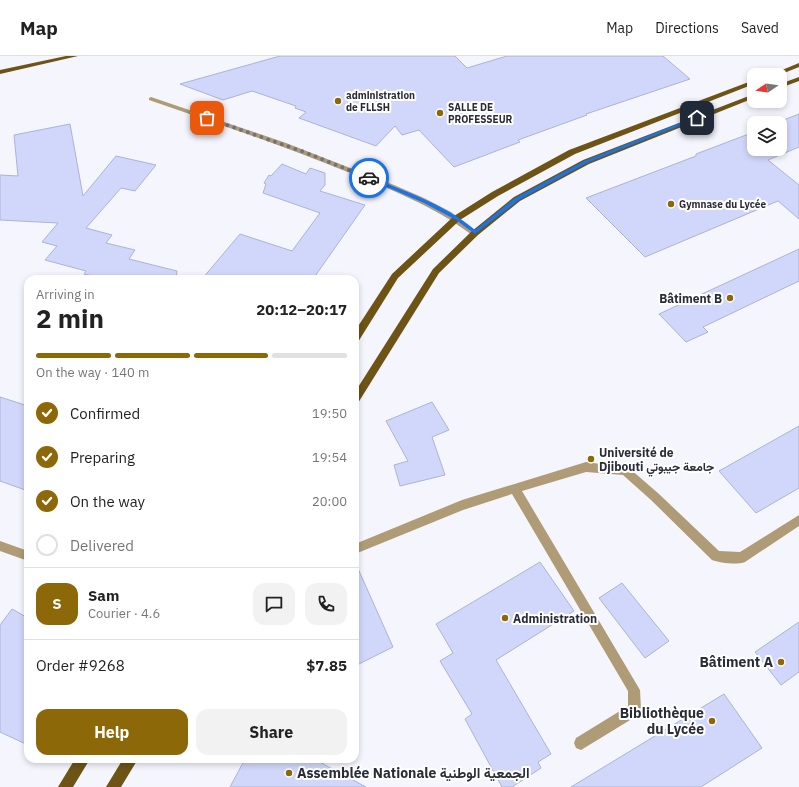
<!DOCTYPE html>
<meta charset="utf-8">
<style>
:root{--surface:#fff;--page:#f2f2f2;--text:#222;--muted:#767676;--line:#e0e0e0;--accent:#8c6809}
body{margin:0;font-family:"IBM Plex Sans",Vazirmatn,sans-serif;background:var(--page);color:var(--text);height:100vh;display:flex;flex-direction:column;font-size:15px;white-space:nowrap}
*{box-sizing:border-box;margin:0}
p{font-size:13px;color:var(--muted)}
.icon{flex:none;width:22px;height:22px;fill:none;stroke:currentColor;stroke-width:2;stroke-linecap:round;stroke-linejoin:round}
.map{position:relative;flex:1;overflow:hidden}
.drawer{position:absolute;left:24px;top:219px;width:335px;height:488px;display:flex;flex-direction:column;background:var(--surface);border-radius:12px;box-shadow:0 2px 6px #0003}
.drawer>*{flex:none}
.needle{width:26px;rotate:257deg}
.buttons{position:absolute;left:747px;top:12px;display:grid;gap:8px}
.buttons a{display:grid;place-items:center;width:40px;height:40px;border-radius:8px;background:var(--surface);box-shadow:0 2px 6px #0003;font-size:20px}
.pin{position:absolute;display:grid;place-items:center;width:34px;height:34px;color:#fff;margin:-17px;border-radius:8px;box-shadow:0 2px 6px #0006}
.courier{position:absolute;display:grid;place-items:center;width:40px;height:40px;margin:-20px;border:3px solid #1a73e8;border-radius:50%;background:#fff;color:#222;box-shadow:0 1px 5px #0007}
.summary em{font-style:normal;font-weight:700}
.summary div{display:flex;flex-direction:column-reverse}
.summary{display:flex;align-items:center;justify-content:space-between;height:68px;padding:0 12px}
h1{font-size:26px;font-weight:700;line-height:30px}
.bar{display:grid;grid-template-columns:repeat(4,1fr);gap:6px 4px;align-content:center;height:48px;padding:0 12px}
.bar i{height:5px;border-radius:3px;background:var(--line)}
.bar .active{background:var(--accent)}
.bar p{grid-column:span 4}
.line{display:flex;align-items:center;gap:10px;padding:0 12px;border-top:1px solid var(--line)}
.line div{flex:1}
.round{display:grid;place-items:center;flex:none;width:42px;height:42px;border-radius:12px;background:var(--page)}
ol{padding:0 12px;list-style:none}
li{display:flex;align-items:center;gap:12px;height:44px}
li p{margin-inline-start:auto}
li .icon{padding:4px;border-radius:50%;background:var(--accent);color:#fff;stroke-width:4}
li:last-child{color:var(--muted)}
li i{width:22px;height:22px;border:2px solid var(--line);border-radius:50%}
.action{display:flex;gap:8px;margin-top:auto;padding:8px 12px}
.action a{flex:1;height:46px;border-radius:12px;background:var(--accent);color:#fff;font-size:16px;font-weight:700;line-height:46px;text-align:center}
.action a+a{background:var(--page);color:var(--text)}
header{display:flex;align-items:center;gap:24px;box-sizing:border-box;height:56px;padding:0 20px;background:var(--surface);border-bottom:1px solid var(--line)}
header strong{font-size:19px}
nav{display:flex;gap:22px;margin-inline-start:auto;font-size:14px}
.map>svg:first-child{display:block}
</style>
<header>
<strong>Map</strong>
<nav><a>Map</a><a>Directions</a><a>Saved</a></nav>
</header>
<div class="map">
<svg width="799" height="731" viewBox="0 0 799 731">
<rect width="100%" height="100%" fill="#f4f5fd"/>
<!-- building -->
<path fill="#d1d7fa" stroke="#adb3d5" d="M 280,0 L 455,0 L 467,12 L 507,0 L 663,0 L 690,23 L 586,58 L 587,59 L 518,84 L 520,86 L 454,111 L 419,74 L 402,79 L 395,70 L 376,90 L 299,62 L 306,56 L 295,52 L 296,50 L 252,35 L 223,44 L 180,28 Z
M 799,58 L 799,91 L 768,104 L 799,129 L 799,163 L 778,145 L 645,201 L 586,142 L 696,100 L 696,98 L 754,76 L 754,93 L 780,93 L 780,67 L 776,67 Z
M 70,68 L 83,140 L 116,100 L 156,109 L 135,135 L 121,132 L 86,172 L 112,179 L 106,187 L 135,194 L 129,203 L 177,215 L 176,223 L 105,223 L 84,218 L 86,215 L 45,204 L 57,190 L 42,186 L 58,167 L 0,164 L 0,119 L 18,120 L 14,79 Z
M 282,108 L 306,118 L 310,112 L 325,117 L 325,129 L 320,135 L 365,149 L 313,223 L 202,223 L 240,178 L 292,195 L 320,157 L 263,137 L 266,128 L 264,127 L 269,119 L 271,120 Z
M 799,193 L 799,225 L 703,271 L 708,276 L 686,286 L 659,258 Z
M 0,341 L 28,350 L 28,435 L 0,425 Z
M 432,346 L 449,374 L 432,381 L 445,419 L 400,430 L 394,409 L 408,405 L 386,365 Z
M 799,370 L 799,432 L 756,457 L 719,415 Z
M 355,506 L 393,591 L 355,610 Z
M 540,506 L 574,555 L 496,604 L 551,698 L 538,706 L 541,712 L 512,731 L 502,731 L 465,663 L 472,658 L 440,605 L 453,597 L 436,568 Z
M 622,527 L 669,585 L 645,602 L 599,542 Z
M 12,553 L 28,562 L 28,689 L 0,676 L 0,569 Z
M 799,566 L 799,616 L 781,629 L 755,596 Z
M 724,638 L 762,692 L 701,731 L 571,731 Z
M 245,703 L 314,703 L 366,731 L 230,731 Z"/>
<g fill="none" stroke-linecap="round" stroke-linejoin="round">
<!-- minor -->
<path fill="#af9c77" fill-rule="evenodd" d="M 151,41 L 286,87 L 394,129 L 424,142 L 451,156 L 479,177 L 475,180 L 472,179 C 434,150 390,133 345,115 C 281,89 215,67 149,44 L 149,42 Z
M 586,406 L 629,412 L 659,438 L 719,495 L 740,496 L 799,459 L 799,470 L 745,506 C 737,509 720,507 712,504 L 651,444 L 623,419 L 586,416 L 522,435 L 640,634 L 641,653 L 640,658 L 581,694 L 576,692 L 574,687 L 576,682 L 628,650 L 628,635 L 512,438 L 463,454 L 355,498 L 355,488 L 462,444 Z
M 0,485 L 28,495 L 28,505 L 0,495 Z"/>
<!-- major -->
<path fill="#6d5314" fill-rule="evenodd" d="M 66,0 L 78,0 L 0,18 L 0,14 Z
M 799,7 L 799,11 L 779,19 L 770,19 Z
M 799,21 L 799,25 L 780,32 L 780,28 Z
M 754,24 L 754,28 L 575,98 L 498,140 L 460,164 L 398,222 L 358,286 L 355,287 L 355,275 L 392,218 L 454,160 L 492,136 L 569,94 Z
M 754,38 L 754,42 L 589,108 L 520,145 L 478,179 L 439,217 L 358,347 L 355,348 L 355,336 L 433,213 L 472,175 L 514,141 L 583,104 Z
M 75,703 L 90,703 L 73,731 L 58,731 Z
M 123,703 L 138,703 L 121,731 L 106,731 Z"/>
</g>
<!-- route -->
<path fill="#1a73e8" d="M 695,61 L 699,62 L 587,107 L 519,144 L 475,178 L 456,164 L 424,147 L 366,122 L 370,121 C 407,136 444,148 475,174 L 515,142 L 584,105 Z"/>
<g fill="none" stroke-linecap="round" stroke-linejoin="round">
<!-- done -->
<path stroke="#71727e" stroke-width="4" stroke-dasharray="0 7.2" d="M 207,62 L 304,96 L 369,122"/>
</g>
<!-- markers -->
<g fill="#8c6809" stroke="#fff" stroke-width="1.5">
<circle cx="338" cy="45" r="4"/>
<circle cx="440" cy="57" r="4"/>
<circle cx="671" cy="148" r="4"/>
<circle cx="730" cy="242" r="4"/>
<circle cx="591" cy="403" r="4"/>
<circle cx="505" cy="562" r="4"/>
<circle cx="781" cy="606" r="4"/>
<circle cx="712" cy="665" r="4"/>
<circle cx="289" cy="717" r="4"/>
</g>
<g text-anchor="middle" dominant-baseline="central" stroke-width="4" stroke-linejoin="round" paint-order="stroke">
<!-- far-poi labels -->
<g font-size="10" font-weight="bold" fill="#2a2c3a" stroke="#fff" text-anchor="start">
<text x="346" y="39">administration<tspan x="346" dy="12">de FLLSH</tspan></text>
<text x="448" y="51">SALLE DE<tspan x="448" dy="12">PROFESSEUR</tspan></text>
<text x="679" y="148">Gymnase du Lycée</text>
</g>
<!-- poi labels -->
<g font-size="12" font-weight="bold" fill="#2a2c3a" stroke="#fff" text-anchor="start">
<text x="722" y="242" text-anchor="end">Bâtiment B</text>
<text x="599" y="396">Université de<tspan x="599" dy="14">Djibouti جامعة جيبوتي</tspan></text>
<text x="513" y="562">Administration</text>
</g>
<!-- near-poi labels -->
<g font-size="14" font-weight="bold" fill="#2a2c3a" stroke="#fff" text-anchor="end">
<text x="773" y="606">Bâtiment A</text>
<text x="704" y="657">Bibliothèque<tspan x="704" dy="16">du Lycée</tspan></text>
<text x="297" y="717" text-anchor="start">Assemblée Nationale الجمعية الوطنية</text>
</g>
</g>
</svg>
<div class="buttons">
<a><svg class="needle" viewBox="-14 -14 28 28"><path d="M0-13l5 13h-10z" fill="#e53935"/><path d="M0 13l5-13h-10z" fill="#767676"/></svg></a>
<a><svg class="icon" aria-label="layers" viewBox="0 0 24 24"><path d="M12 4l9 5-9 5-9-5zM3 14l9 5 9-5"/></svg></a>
</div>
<div class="pin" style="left:207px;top:62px;background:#ea580c"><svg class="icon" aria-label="bag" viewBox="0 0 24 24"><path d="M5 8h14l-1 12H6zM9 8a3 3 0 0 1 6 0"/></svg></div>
<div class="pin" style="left:697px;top:62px;background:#1f2937"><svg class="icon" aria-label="home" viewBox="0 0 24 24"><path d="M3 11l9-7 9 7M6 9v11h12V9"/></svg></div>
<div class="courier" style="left:369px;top:122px"><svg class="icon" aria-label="car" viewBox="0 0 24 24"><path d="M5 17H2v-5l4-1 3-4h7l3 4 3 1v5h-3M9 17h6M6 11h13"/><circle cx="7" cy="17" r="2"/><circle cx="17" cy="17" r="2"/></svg></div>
<section class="drawer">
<div class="summary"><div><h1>2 min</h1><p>Arriving in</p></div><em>20:12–20:17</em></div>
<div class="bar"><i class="active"></i><i class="active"></i><i class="active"></i><i></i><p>On the way · 140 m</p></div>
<ol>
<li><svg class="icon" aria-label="check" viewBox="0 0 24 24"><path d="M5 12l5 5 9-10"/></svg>Confirmed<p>19:50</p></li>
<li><svg class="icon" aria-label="check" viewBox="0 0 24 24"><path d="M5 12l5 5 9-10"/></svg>Preparing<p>19:54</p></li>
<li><svg class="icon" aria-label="check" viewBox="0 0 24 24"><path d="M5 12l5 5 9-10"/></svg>On the way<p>20:00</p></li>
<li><i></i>Delivered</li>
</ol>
<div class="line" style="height:72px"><b class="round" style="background:var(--accent);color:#fff">S</b><div><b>Sam</b><p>Courier · 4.6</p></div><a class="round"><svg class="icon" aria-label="chat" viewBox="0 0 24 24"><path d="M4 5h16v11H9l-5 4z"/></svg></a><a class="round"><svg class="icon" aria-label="phone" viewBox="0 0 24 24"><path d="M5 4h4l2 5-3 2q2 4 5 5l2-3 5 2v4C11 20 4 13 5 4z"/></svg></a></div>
<div class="line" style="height:52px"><div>Order #9268</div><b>$7.85</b></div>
<div class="action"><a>Help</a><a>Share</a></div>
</section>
</div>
